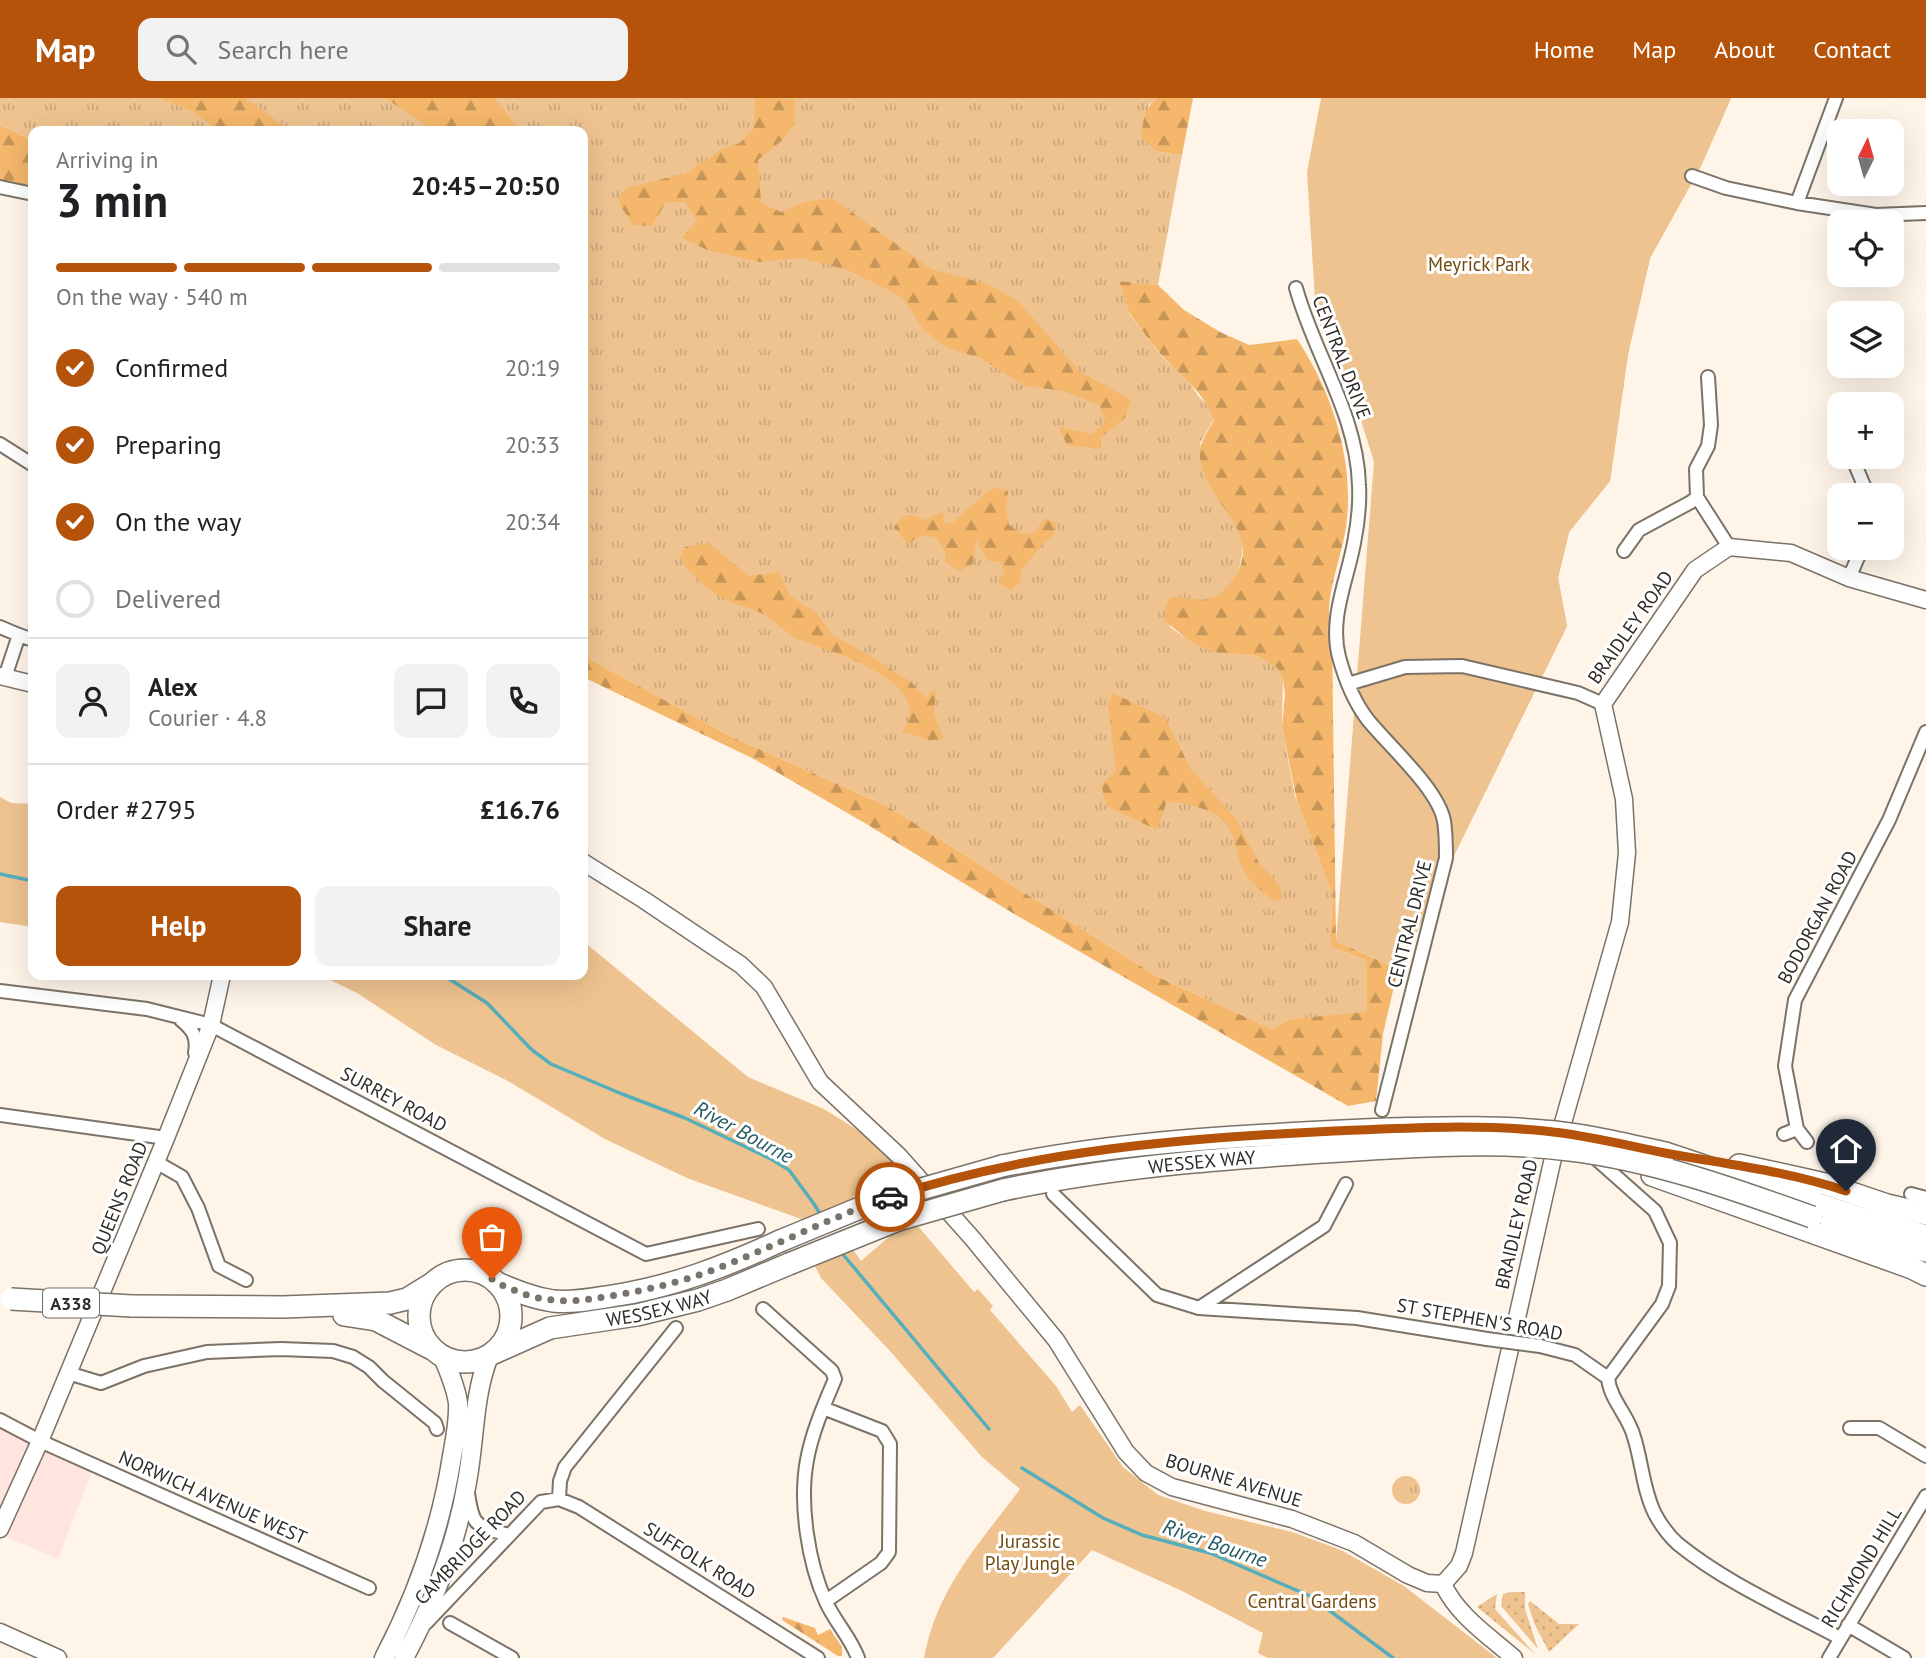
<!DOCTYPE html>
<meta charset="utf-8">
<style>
:root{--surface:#fff;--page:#f2f2f2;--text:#202124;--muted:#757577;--line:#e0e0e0;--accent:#b45309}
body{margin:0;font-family:"PT Sans",sans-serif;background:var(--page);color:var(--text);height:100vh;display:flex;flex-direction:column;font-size:26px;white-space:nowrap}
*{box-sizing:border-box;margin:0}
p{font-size:23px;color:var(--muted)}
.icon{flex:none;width:38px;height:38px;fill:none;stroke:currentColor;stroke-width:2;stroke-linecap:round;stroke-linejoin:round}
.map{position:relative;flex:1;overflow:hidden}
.details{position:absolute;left:28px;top:28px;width:560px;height:854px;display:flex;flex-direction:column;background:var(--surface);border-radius:14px;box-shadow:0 7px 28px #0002}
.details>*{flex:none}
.needle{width:46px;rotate:5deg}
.tools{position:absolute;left:1827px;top:21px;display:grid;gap:14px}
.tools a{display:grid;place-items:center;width:77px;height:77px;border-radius:14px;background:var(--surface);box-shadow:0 7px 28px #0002;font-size:35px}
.pin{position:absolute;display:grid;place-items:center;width:60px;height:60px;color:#fff;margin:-72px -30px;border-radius:50% 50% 50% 0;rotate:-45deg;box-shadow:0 0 7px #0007}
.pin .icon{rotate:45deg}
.courier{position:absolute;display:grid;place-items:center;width:70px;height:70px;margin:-35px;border:5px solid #b45309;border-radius:50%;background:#fff;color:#222;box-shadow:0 2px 9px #0007}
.head em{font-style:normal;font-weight:700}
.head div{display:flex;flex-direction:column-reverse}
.head{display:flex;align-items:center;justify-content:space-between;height:119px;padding:0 28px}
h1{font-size:46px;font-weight:700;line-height:52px}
.bar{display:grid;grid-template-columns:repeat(4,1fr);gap:10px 7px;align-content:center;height:84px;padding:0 28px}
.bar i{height:9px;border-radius:5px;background:var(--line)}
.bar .active{background:var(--accent)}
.bar p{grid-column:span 4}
.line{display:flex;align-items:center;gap:18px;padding:0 28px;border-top:2px solid var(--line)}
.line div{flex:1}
.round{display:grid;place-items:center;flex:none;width:74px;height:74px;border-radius:14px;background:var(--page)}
ol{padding:0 28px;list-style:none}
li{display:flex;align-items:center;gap:21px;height:77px}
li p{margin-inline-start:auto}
li .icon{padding:7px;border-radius:50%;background:var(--accent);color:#fff;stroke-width:4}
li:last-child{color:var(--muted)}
li i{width:38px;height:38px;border:4px solid var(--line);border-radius:50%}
.action{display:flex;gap:14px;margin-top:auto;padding:14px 28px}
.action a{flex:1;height:80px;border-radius:14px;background:var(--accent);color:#fff;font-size:28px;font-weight:700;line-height:80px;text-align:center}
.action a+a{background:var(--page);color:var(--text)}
header{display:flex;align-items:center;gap:42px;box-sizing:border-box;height:98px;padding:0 35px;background:var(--accent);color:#fff}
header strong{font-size:33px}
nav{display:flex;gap:38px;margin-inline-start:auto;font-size:24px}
.search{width:490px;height:63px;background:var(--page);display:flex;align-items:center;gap:18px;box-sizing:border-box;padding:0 24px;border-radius:14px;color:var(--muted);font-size:26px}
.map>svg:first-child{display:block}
</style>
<header>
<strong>Map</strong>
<div class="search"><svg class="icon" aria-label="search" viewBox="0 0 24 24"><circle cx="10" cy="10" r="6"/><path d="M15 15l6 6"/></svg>Search here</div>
<nav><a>Home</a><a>Map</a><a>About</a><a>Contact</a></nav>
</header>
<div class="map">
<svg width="1926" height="1560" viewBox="0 0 1926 1560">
<defs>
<pattern id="grass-tufts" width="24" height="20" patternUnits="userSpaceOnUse" patternTransform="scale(1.75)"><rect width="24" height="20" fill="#eec390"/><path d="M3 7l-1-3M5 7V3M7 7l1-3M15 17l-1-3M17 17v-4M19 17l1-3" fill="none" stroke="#cca87c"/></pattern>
<pattern id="forest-firs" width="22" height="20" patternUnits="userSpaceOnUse" patternTransform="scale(1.75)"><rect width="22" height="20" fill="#f4b76b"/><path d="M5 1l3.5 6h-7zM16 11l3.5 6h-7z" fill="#c69558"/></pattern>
<pattern id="garden-dots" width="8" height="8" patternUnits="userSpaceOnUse" patternTransform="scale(1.75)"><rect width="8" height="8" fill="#eec390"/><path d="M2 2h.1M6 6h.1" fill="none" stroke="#cca87c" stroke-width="1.8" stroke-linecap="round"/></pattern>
</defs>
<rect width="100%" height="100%" fill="#fef4e8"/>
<!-- commercial -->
<path fill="#ffe5dd" d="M 0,1329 L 92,1373 L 58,1461 L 7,1439 L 11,1430 L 0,1424 Z"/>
<!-- grass -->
<path fill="url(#grass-tufts)" d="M 0,0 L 1157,0 L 1148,8 L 1158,54 L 1182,57 L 1158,187 L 1119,183 L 1130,217 L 1164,261 L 1186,279 L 1199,299 L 1209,308 L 1214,321 L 1200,345 C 1203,359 1204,380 1212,392 C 1221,407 1237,420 1241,438 C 1246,464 1234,497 1205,502 C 1195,504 1183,500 1173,498 L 1170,529 L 1188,542 L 1235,556 L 1258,558 L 1278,571 L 1283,582 L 1282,629 L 1295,698 L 1333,798 L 1330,839 L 1331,849 L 1366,862 L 1368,915 L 1290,921 L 1272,931 L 1158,879 L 887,708 L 732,639 L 593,563 L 583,553 L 583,33 L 33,33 L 33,43 L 0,27 Z
M1392 1392a14 14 0 1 1 28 0a14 14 0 1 1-28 0Z"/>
<!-- forest -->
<path fill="url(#forest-firs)" d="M 160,0 L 244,0 L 291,33 L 219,33 L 192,13 Z
M 385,0 L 494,0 L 517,28 L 525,33 L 435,33 Z
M 755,0 L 795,1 L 795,25 L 785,40 L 758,62 L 761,105 L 781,114 L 805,104 L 832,100 L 931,171 L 990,187 L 1019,204 L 1080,274 L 1131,302 L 1125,320 L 1101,340 L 1101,351 L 1067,347 L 1059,329 L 1091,336 L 1106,324 L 1099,307 L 1063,293 L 1025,288 L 982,261 L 946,249 L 923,231 L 902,199 L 848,172 L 801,160 L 760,164 L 707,152 L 682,140 L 697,122 L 685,104 L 666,104 L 652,128 L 633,127 L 622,110 L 618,100 L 626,90 L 691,74 L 696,67 L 708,61 L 721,51 L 740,45 L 754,30 Z
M 1157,0 L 1193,0 L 1182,57 L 1158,54 L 1142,41 C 1142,25 1144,11 1157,0 Z
M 1731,0 L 1701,68 L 1650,160 L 1628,256 L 1610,383 L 1569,434 L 1558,480 L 1567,528 L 1398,871 L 1383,936 L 1376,1003 L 1348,1008 L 1011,814 L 863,724 L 754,661 L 583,579 L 583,553 L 593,563 L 732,639 L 887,708 L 1158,879 L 1272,931 L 1290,921 L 1367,914 L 1366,862 L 1331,849 L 1330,839 L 1333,798 L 1297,703 L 1282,629 L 1285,596 L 1283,582 L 1278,571 L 1258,558 L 1212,554 L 1188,542 L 1165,523 C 1164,513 1165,504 1173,498 C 1198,503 1215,507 1231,484 C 1267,437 1210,408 1201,367 C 1197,344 1205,340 1214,322 C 1205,297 1185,280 1166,262 C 1161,257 1132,220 1129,214 C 1125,204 1122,193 1119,183 L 1158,187 L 1184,212 L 1220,234 L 1249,247 L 1297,241 C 1333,295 1355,364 1346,429 C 1342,456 1329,488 1329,514 C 1329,522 1331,532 1332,540 L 1336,843 L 1398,871 L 1523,298 Z
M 0,27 L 33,43 L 33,96 L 0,89 Z
M 993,389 L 1008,393 L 1006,410 L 1009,427 L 1022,436 L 1034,435 L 1044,421 L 1056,425 L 1054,436 L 1040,449 L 1022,472 L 1019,485 L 1011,492 L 998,484 L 1005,474 L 1000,464 L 988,463 L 976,442 L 973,465 L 960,473 L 946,465 L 945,454 L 937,440 C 924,436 919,438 908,446 L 894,429 L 903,418 L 912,417 L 925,422 L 943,414 L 944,424 L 951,426 Z
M 709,445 L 749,478 L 779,474 L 790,498 L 818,516 L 832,537 L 865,555 L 911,584 L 926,600 L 936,590 L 934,617 L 944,641 L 931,642 L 902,634 C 940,584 828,553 798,541 C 785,536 776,522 763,516 C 752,510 739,508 728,503 C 713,496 687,474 680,460 L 685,449 Z
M 1113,595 L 1165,620 L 1191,671 L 1236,721 L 1259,765 L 1279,787 L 1283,800 L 1275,803 C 1262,794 1247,782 1241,767 C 1235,752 1236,735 1223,722 C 1212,710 1182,705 1167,703 L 1157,732 L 1107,708 L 1101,687 L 1116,673 L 1108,606 Z
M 783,1519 L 815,1530 L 818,1537 L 830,1531 L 842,1549 L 842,1558 L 838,1558 L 782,1522 Z"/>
<!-- park -->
<path fill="#eec390" d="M 1321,0 L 1731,0 L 1701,68 L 1650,160 L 1628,256 L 1610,383 L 1569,434 L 1558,480 L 1567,528 L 1398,871 L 1336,843 L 1374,364 L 1354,300 L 1316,218 L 1307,74 Z
M 0,699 L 11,705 L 33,706 L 33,829 L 0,824 Z
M 583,843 L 748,979 L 824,1011 L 899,1058 L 878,1080 L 847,1104 L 804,1122 L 687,1080 L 605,1041 L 508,983 L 436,947 L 357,895 L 320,877 L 583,877 Z
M 911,1120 L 974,1194 L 978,1191 L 993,1208 L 990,1212 L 1056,1288 L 1072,1314 L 1080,1307 L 1123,1369 L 1158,1397 L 1205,1413 L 1292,1434 L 1341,1452 L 1404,1488 L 1497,1560 L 1268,1560 L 1258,1555 L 1263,1535 L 1182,1493 L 1092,1452 L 993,1560 L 924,1560 C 937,1490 979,1446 1020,1391 L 982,1359 L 890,1253 L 821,1180 L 813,1164 L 852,1150 L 861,1163 Z"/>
<!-- garden -->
<path fill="url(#garden-dots)" d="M 1512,1494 L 1525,1494 L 1525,1511 L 1538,1551 L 1501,1508 L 1503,1496 Z
M 1497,1496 L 1495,1511 L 1535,1556 L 1477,1509 Z
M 1530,1503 L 1559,1526 L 1579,1526 L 1549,1554 L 1534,1525 L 1528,1506 Z"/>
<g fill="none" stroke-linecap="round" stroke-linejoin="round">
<!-- stream -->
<path stroke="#54aebb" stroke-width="3.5" d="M 0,776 L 33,783
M 443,877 L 487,905 L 532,952 L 551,966 L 622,996 L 685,1020 L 771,1061 L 789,1072 L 814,1106 L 822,1119
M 841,1154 L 989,1331
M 1022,1370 L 1103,1420 L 1142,1437 L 1210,1455 L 1310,1498 L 1393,1560"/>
<!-- minor casing -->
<g stroke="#7b7268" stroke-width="16">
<path id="minor" d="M 1692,78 L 1726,90 L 1797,105 L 1876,117 L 1926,115
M 0,89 L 33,96
M 1797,105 L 1836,0
M 1296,190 C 1314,256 1357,316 1359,387 C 1360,406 1358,425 1354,445 C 1347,483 1329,520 1339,559 C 1345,581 1354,604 1368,622 C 1389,648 1438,691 1444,723 C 1446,735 1446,748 1446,760 L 1382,1012
M 1708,279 L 1711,327 L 1708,348 L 1696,371 L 1697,399 L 1729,449
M 1835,345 L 1839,349
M 0,346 L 33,367
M 1849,359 L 1854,364 L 1868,397
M 1624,453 L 1639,432 L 1691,404 L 1697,399
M 1849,480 L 1862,450
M 0,529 L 19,537 L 5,579
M 19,537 L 33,542
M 1348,586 L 1405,569 L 1462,568 L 1578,595 L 1603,606
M 0,893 L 147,911 L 211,927 L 646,1156 L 758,1131
M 180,921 C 192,931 198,938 195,955
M 0,1017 L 166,1040
M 1784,1036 L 1797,1031
M 1807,1044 L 1797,1031 L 1785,968 L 1795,902 L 1889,722 L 1926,634
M 1593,1058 L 1655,1113 L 1670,1145 L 1669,1188 L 1662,1206 L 1608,1280
M 156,1064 L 182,1079 L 198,1110 L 219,1168 L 246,1182
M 1053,1096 L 1157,1197 L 1199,1210 L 1357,1220 L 1487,1241
M 1911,1096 L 1926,1100
M 1199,1210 L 1324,1128 L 1346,1086
M 763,1211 L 832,1273 L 835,1281 C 824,1307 812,1334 807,1362 C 799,1405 808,1465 826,1504 C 835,1524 851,1540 858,1560
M 1540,1248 L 1575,1257 L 1608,1280 C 1610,1302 1629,1318 1634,1339 C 1642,1364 1643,1392 1655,1416 C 1661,1427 1669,1438 1678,1446 C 1726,1485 1786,1511 1840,1540
M 68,1275 L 101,1285 L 144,1268 L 207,1254 L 281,1251 L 333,1253 L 353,1259 L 369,1269 L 383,1283 L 435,1325 L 437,1331
M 823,1310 L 882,1333 L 890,1346 L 889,1454 L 881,1465 L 826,1503
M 0,1322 L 40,1343 L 369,1490
M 1850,1330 L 1879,1330 L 1926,1358
M 468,1395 C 473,1430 476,1427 508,1437
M 559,1401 L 560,1383 L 565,1369 L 676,1230
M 426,1525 L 541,1404 L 559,1401 L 579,1409 L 818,1560
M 450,1525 L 512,1560
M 1848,1527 L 1904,1560
M 1829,1560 L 1926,1398"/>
</g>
<!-- tertiary casing -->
<g stroke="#7b7268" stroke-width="19">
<path id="tertiary" d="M 0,578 L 33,586
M 583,764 L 644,802 L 741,867 L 764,889 L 820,984 L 899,1058 L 972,1140 L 1056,1242 L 1126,1354 L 1146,1375 L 1172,1389 L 1292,1421 L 1354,1445 L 1408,1477 L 1427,1485 L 1443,1486
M 0,1431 L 40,1343 L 166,1040 L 211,927 L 222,877
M 1443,1486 L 1459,1468 L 1464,1455 L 1553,1060 L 1620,824 L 1627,755 L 1624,701 L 1603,606 L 1695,472 L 1729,449 L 1791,455 L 1849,480 L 1926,502
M 1443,1486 C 1457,1517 1489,1538 1514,1560
M 0,1534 L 58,1560"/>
</g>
<!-- secondary casing -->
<g stroke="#7b7268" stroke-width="21">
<path id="secondary" d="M 384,1560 C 418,1495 441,1430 452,1358 C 455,1341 459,1323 458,1305 C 456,1289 449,1274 443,1259
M 404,1560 C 433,1506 457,1444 467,1384 C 475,1342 473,1298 489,1258"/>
</g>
<!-- trunk casing -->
<g stroke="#7b7268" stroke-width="24">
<g id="trunk">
<path d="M 1665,1055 L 1860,1120 L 1926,1138"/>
<path d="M 1739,1067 L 1825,1086 L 1887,1107 L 1926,1116"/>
<path d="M 1002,1068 C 1129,1042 1258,1037 1387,1031"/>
<path d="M 1652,1077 L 1912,1170 L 1926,1177"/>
<path id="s1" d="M 1003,1092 C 1130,1065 1260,1058 1388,1050"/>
<path d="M 1831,1125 L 1926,1153"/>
<circle cx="465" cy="1218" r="46"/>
<path d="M 497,1185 C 516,1193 533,1200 553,1203 C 573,1205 593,1201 612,1198 C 672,1189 726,1168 780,1143"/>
<path d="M 132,1208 L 283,1209 L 390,1205 L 407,1201 L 433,1185"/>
<path d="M 344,1217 L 376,1222 L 430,1250"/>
<path id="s2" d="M 494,1255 L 550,1230 L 637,1217 L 698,1202 L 727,1192 L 789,1166"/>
</g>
</g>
<!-- minor -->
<use href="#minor" stroke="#fff" stroke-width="12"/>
<!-- tertiary -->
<use href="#tertiary" stroke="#fff" stroke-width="16"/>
<!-- secondary -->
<use href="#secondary" stroke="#fff" stroke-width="18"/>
<!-- trunk -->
<use href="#trunk" stroke="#fff" stroke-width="21"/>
<!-- minor-bridge casing -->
<g stroke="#7b7268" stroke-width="16" stroke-linecap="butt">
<path id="minor-bridge" d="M 1487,1241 L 1540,1248"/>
</g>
<!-- trunk-bridge casing -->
<g stroke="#7b7268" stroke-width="24" stroke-linecap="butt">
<path id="trunk-bridge" d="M 1387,1031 C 1439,1030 1491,1028 1543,1033 C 1584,1036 1624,1046 1665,1055
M 1388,1050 C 1449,1047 1510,1044 1570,1052 C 1653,1062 1734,1091 1812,1119
M 780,1143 L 872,1105 L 1002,1068
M 789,1166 L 898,1122 L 1003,1092
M 11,1201 L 132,1208"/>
</g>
<!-- minor-bridge -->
<use href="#minor-bridge" stroke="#fff" stroke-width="12"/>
<!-- trunk-bridge -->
<use href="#trunk-bridge" stroke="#fff" stroke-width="21"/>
</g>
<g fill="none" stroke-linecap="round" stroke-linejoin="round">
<!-- done -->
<path stroke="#78736b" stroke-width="7" stroke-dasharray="0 12.6" d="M 492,1181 C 499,1187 508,1189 516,1193 C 547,1206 578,1204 610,1198 C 647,1192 683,1184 718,1170 C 776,1148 831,1119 890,1099"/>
<!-- route -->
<path stroke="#b45309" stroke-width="9" d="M 890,1099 C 1035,1052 1183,1040 1334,1033 C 1404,1030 1475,1026 1545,1033 C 1586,1037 1625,1047 1665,1055 C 1725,1066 1787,1073 1846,1093"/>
</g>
<g text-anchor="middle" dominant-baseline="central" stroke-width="6" stroke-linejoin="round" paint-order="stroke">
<!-- shield labels -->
<rect fill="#fff" stroke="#6e6c68" stroke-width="2" x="43" y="1190.5" width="56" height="29" rx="5"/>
<g font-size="18" font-weight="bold" fill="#302d28">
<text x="71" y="1205">A338</text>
</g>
<!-- park labels -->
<g font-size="19" fill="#714a0e" stroke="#fff">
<text x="1479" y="166">Meyrick Park</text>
<text x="1030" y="1443">Jurassic<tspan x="1030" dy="22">Play Jungle</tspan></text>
<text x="1312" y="1503">Central Gardens</text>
</g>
<!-- street labels -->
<g font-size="19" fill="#302d28" stroke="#fff">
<text transform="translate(1342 259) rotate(69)">CENTRAL DRIVE</text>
<text transform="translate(1630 529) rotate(-55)">BRAIDLEY ROAD</text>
<text transform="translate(1817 819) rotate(-62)">BODORGAN ROAD</text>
<text transform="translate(1409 826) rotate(-76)">CENTRAL DRIVE</text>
<text transform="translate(394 1001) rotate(28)">SURREY ROAD</text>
<text stroke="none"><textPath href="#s1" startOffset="201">WESSEX WAY</textPath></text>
<text transform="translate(119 1100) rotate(-68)">QUEENS ROAD</text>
<text transform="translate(1516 1126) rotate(-77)">BRAIDLEY ROAD</text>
<text stroke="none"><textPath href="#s2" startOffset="172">WESSEX WAY</textPath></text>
<text transform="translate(1480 1221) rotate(10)">ST STEPHEN'S ROAD</text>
<text transform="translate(1234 1382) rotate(17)">BOURNE AVENUE</text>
<text transform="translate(213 1399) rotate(24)">NORWICH AVENUE WEST</text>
<text transform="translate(470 1449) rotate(-46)">CAMBRIDGE ROAD</text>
<text transform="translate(700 1462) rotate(32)">SUFFOLK ROAD</text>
<text transform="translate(1861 1469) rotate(-59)">RICHMOND HILL</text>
</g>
<!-- water labels -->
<g font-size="21" font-style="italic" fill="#235a63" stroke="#fff">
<text transform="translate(744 1034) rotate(28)">River Bourne</text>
<text transform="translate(1215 1445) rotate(19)">River Bourne</text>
</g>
</g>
</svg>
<div class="tools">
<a><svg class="needle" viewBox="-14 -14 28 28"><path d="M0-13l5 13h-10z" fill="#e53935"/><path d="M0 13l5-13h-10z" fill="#757577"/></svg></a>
<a><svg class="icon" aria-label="locate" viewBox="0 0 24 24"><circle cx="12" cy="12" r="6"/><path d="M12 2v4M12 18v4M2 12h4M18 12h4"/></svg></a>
<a><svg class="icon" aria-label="layers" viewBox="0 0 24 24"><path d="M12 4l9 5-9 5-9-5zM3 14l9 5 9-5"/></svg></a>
<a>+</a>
<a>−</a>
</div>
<div class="pin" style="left:492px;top:1181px;background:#ea580c"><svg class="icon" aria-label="bag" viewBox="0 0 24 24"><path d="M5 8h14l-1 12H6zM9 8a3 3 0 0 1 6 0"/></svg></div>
<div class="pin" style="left:1846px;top:1093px;background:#1f2937"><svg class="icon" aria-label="home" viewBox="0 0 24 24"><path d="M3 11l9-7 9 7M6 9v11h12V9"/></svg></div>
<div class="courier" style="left:890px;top:1099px"><svg class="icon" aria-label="car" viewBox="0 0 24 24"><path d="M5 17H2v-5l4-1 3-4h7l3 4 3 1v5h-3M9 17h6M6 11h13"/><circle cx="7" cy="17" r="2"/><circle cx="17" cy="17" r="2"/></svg></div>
<section class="details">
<div class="head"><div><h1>3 min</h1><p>Arriving in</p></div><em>20:45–20:50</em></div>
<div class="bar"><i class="active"></i><i class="active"></i><i class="active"></i><i></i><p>On the way · 540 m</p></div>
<ol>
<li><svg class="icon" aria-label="check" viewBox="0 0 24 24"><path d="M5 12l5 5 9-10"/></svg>Confirmed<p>20:19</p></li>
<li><svg class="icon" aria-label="check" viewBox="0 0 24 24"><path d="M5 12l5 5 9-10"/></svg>Preparing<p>20:33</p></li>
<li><svg class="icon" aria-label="check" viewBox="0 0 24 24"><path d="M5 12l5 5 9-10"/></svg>On the way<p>20:34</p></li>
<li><i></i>Delivered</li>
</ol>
<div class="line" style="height:126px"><a class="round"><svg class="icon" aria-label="person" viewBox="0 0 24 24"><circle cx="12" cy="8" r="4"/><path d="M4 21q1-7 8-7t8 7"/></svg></a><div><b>Alex</b><p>Courier · 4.8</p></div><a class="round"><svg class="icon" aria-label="chat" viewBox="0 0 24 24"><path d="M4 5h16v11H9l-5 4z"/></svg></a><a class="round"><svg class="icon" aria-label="phone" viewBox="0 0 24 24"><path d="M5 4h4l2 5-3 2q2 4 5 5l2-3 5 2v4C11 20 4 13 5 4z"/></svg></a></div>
<div class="line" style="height:91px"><div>Order #2795</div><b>£16.76</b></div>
<div class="action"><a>Help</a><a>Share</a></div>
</section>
</div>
